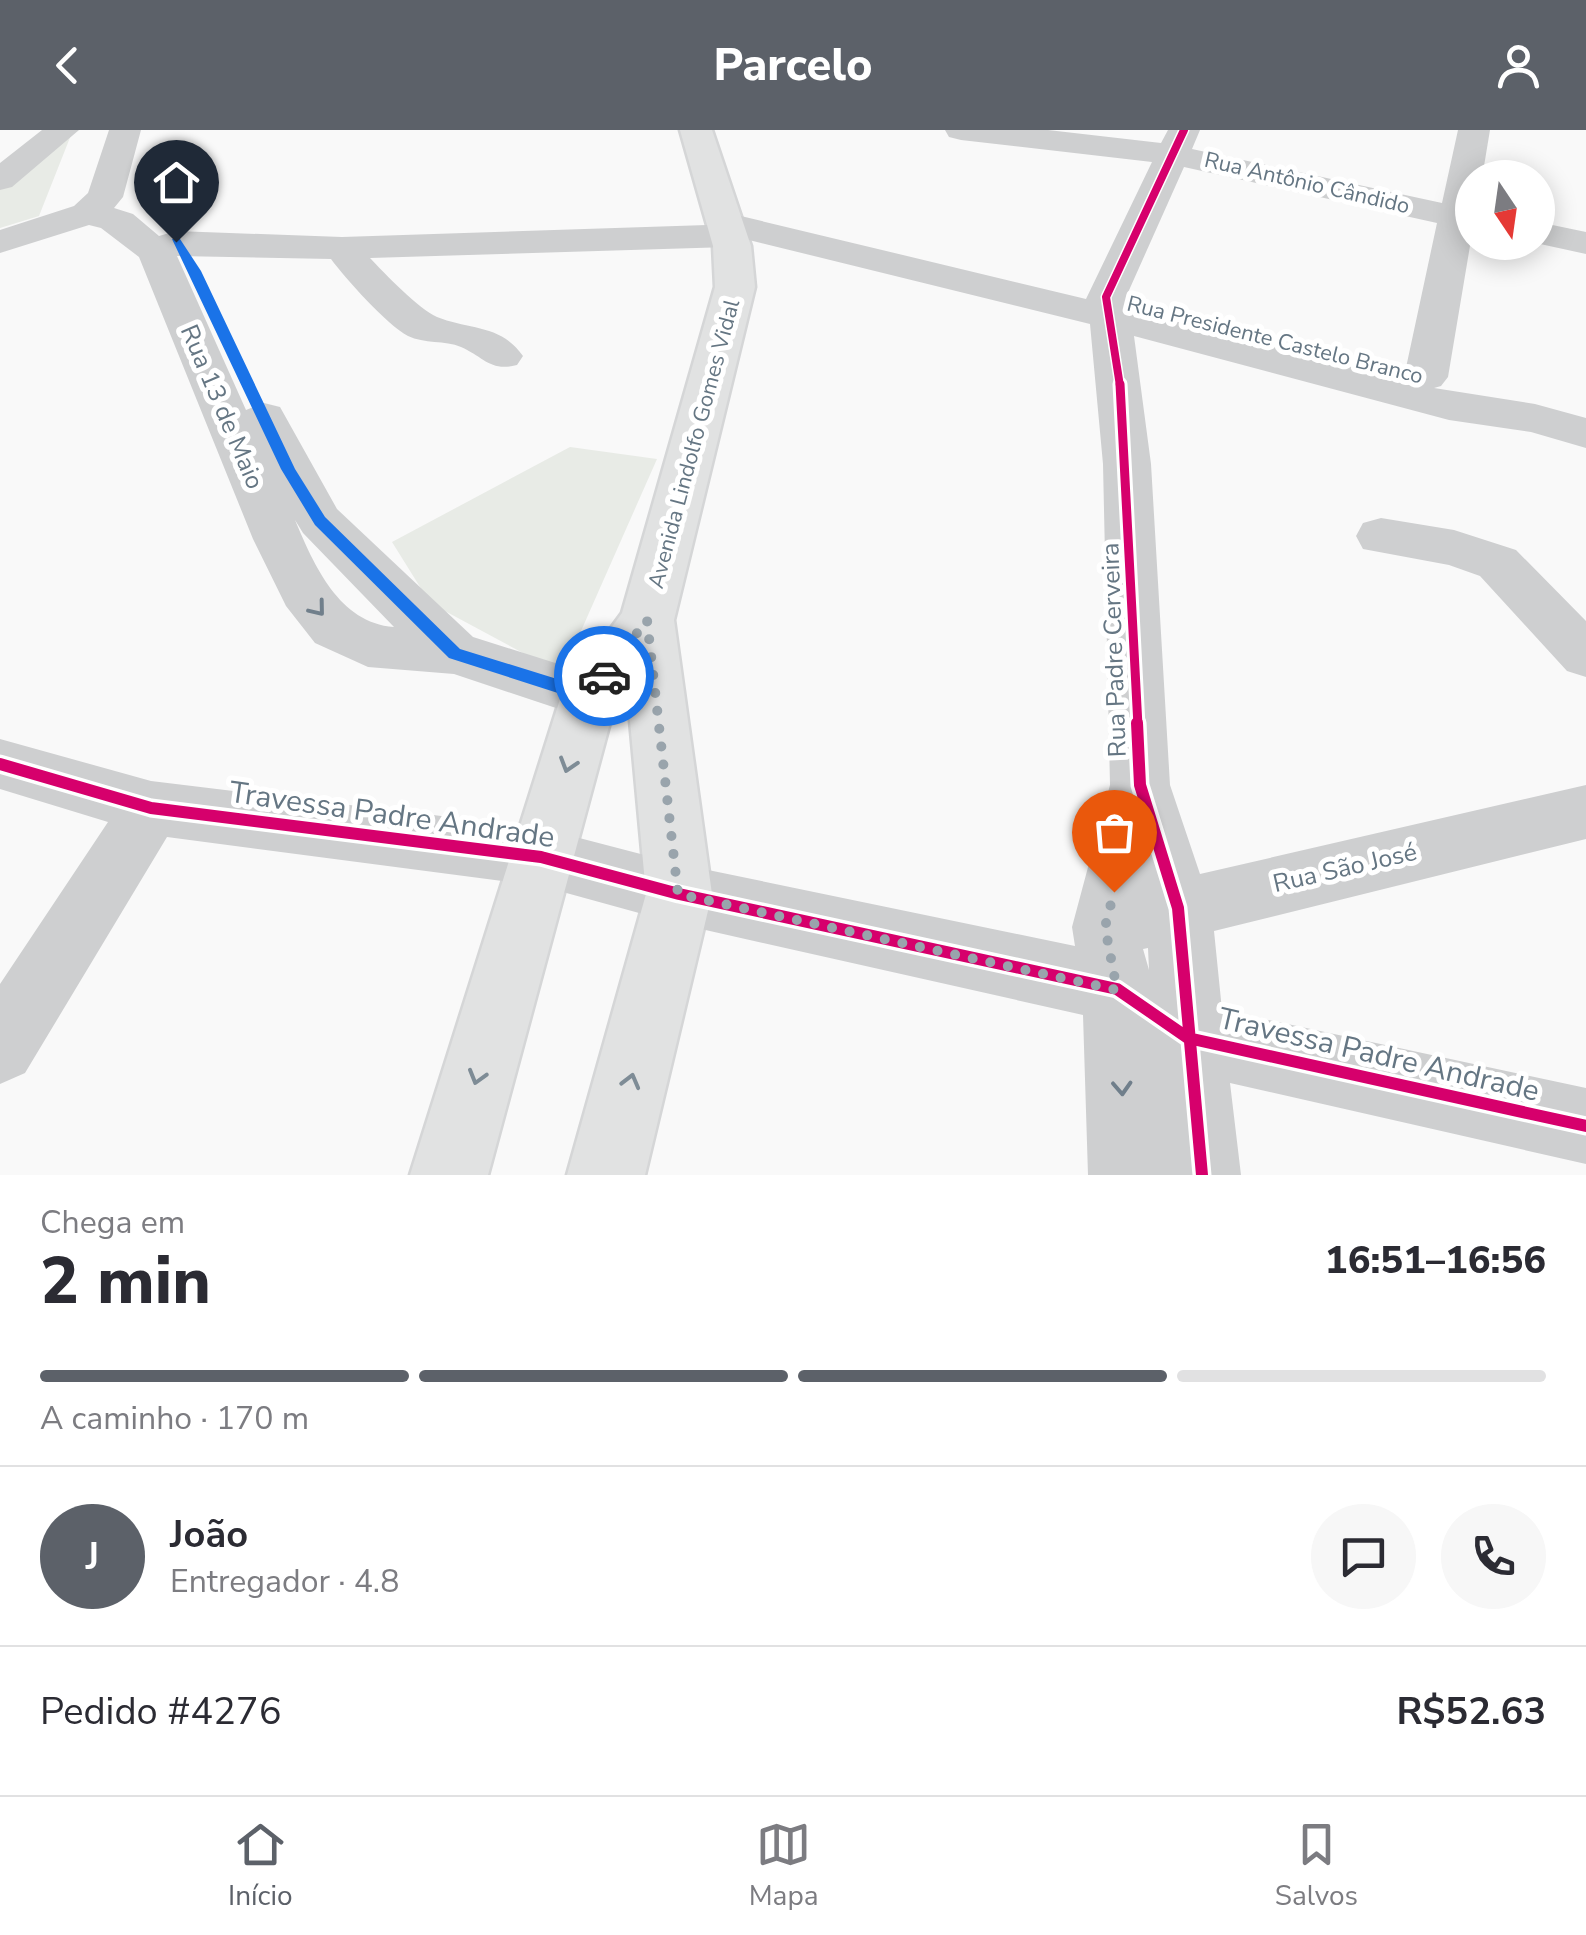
<!DOCTYPE html>
<html lang="pt">
<meta charset="utf-8">
<style>
:root{--surface:#fff;--page:#f7f7f7;--text:#2b2b33;--muted:#7c7c81;--line:#e1e1e2;--accent:#5c6169}
body{margin:0;font-family:"Nunito Sans",sans-serif;background:var(--page);color:var(--text);height:100vh;display:flex;flex-direction:column;font-size:38px;white-space:nowrap}
*{box-sizing:border-box;margin:0}
p{font-size:32px;color:var(--muted)}
.icon{flex:none;width:55px;height:55px;fill:none;stroke:currentColor;stroke-width:2;stroke-linecap:round;stroke-linejoin:round}
.map{position:relative;height:1045px;overflow:hidden}
.side{display:flex;flex-direction:column;background:var(--surface);flex:1}
.side>*{flex:none}
.needle{width:65px;rotate:167deg}
.controls{position:absolute;left:1455px;top:30px;display:grid;gap:20px}
.controls a{display:grid;place-items:center;width:100px;height:100px;border-radius:50%;background:var(--surface);box-shadow:0 5px 25px #0003;font-size:50px}
.pin{position:absolute;display:grid;place-items:center;width:85px;height:85px;color:#fff;margin:-102px -42px;border-radius:50% 50% 50% 0;rotate:-45deg;box-shadow:0 0 10px #0007}
.pin .icon{rotate:45deg}
.courier{position:absolute;display:grid;place-items:center;width:100px;height:100px;margin:-50px;border:8px solid #1a73e8;border-radius:50%;background:#fff;color:#222;box-shadow:0 2px 12px #0007}
.overview em{font-style:normal;font-weight:800}
.overview div{display:flex;flex-direction:column-reverse}
.overview{display:flex;align-items:center;justify-content:space-between;height:170px;padding:0 40px}
h1{font-size:65px;font-weight:800;line-height:75px}
.bar{display:grid;grid-template-columns:repeat(4,1fr);gap:15px 10px;align-content:center;height:120px;padding:0 40px}
.bar i{height:12px;border-radius:8px;background:var(--line)}
.bar .active{background:var(--accent)}
.bar p{grid-column:span 4}
.line{display:flex;align-items:center;gap:25px;padding:0 40px;border-top:2px solid var(--line)}
.line div{flex:1}
.round{display:grid;place-items:center;flex:none;width:105px;height:105px;border-radius:52px;background:var(--page)}
header{display:flex;justify-content:space-between;align-items:center;height:130px;padding:0 40px;background:var(--accent);color:#fff;font-size:45px;font-weight:800}
.menu{display:flex;justify-content:space-around;align-items:center;height:140px;border-top:2px solid var(--line);background:var(--surface);font-size:28px;color:var(--muted)}
.menu a{display:grid;justify-items:center;gap:5px}
.menu .active{color:var(--accent)}
.map>svg:first-child{display:block}
</style>
<header><svg class="icon" aria-label="back" viewBox="0 0 24 24"><path d="M15 5l-7 7 7 7"/></svg>Parcelo<svg class="icon" aria-label="person" viewBox="0 0 24 24"><circle cx="12" cy="8" r="4"/><path d="M4 21q1-7 8-7t8 7"/></svg></header>
<div class="map">
<svg width="1586" height="1045" viewBox="0 0 1586 1045">
<rect width="100%" height="100%" fill="#f9f9f9"/>
<!-- green -->
<path fill="#e8ebe6" d="M 73,0 L 39,86 L 0,98 L 0,38 Z
M 570,317 L 657,329 L 562,544 L 430,473 L 392,412 Z"/>
<g fill="none" stroke-linecap="round" stroke-linejoin="round">
<!-- major casing -->
<g stroke="#d5d6d7" stroke-width="5">
<path id="major" d="M 680,0 L 712,0 L 751,116 L 755,157 L 674,490 L 712,764 L 645,1045 L 567,1045 L 646,764 L 627,558 L 615,574 L 488,1045 L 410,1045 L 561,566 L 622,483 L 715,157 L 713,116 Z"/>
</g>
<!-- minor -->
<path fill="#cecfd0" fill-rule="evenodd" d="M 42,0 L 79,0 L 12,57 L 0,60 L 0,33 Z
M 109,0 L 141,0 L 123,67 L 114,78 L 133,84 L 159,106 L 176,101 L 342,107 L 707,95 L 711,85 L 724,82 L 1086,169 L 1152,32 L 961,10 L 949,7 L 945,0 L 1048,0 L 1161,13 L 1168,0 L 1200,0 L 1192,19 L 1442,73 L 1458,0 L 1490,0 L 1482,48 L 1472,48 L 1472,104 L 1448,247 L 1441,256 L 1434,258 L 1535,274 L 1586,288 L 1586,318 L 1531,302 L 1449,290 L 1134,206 L 1151,334 L 1170,655 L 1200,744 L 1586,655 L 1586,709 L 1214,801 L 1222,880 L 1586,958 L 1586,1034 L 1230,953 L 1241,1045 L 1088,1045 L 1083,885 L 679,794 L 541,756 L 167,707 L 25,943 L 0,954 L 0,854 L 108,692 L 0,659 L 0,609 L 151,651 L 541,698 L 679,734 L 1075,816 L 1072,797 L 1110,655 L 1103,334 L 1090,194 L 745,109 L 729,117 L 370,128 C 384,143 420,180 437,187 C 469,200 501,194 523,226 L 517,235 C 490,242 484,227 461,217 C 445,210 424,214 408,206 C 387,195 345,148 331,129 L 177,126 L 246,280 L 264,273 L 280,277 L 337,379 L 473,507 L 609,550 L 617,566 L 609,582 L 589,589 L 454,544 L 368,537 L 315,513 L 286,476 L 253,409 L 139,127 L 101,98 L 89,95 L 0,123 L 0,100 L 74,76 L 88,63 ZM 1184,37 L 1437,93 L 1404,247 L 1407,251 L 1128,179 L 1126,167 ZM 295,390 L 303,403 L 394,497 C 339,493 314,435 295,390 ZM 1148,818 L 1149,840 L 1143,819 Z
M 1538,92 L 1586,102 L 1586,124 L 1531,112 L 1538,112 Z
M 1381,388 L 1454,400 L 1516,420 L 1586,491 L 1586,547 L 1567,541 L 1480,446 L 1449,435 L 1363,419 L 1356,406 L 1363,393 Z"/>
<!-- major -->
<use href="#major" fill="#e1e2e2" fill-rule="evenodd"/>
<!-- cycleway-far2 casing -->
<g stroke="#fff" stroke-width="11">
<path id="cycleway-far2" d="M 1120,256 L 1106,167 L 1184,0"/>
</g>
<!-- cycleway-far1 casing -->
<g stroke="#fff" stroke-width="15">
<path id="cycleway-far1" d="M 1120,254 L 1138,596"/>
</g>
<!-- cycleway casing -->
<g stroke="#fff" stroke-width="19">
<path id="cycleway" d="M 1137,593 L 1140,655 L 1178,778 L 1202,1045
M 0,634 L 151,678 L 541,727 L 679,764 L 1117,859 L 1188,908 L 1586,996"/>
</g>
<!-- cycleway-far2 -->
<use href="#cycleway-far2" stroke="#d6006c" stroke-width="8"/>
<!-- cycleway-far1 -->
<use href="#cycleway-far1" stroke="#d6006c" stroke-width="9"/>
<!-- cycleway -->
<use href="#cycleway" stroke="#d6006c" stroke-width="12"/>
</g>
<!-- one-way arrows -->
<defs><path id="oneway-chevron" d="M-2-3.5L2.5 0L-2 3.5" fill="none" stroke-width="1.6" stroke-linecap="round" stroke-linejoin="round" transform="scale(2.5)"/></defs>
<g stroke="#707f8b">
<use href="#oneway-chevron" transform="translate(318 479) rotate(51)"/>
<use href="#oneway-chevron" transform="translate(1122 958) rotate(87)"/>
</g>
<g stroke="#7e8c96">
<use href="#oneway-chevron" transform="translate(568 635) rotate(107)"/>
<use href="#oneway-chevron" transform="translate(477 947) rotate(106)"/>
<use href="#oneway-chevron" transform="translate(631 951) rotate(-75)"/>
</g>
<!-- route -->
<path fill="#1a73e8" d="M 172,109 L 180,109 L 201,141 L 295,339 L 325,387 L 460,519 L 586,558 L 599,542 L 610,542 L 613,546 L 595,571 L 589,573 L 449,528 L 315,395 L 281,339 Z"/>
<g fill="none" stroke-linecap="round" stroke-linejoin="round">
<!-- done -->
<path stroke="#99a4ac" stroke-width="10" stroke-dasharray="0 18" d="M 604,546 L 647,490 L 678,764 L 1117,860 L 1105,797 L 1114,762"/>
</g>
<g text-anchor="middle" dominant-baseline="central" stroke-width="10" stroke-linejoin="round" paint-order="stroke">
<!-- far-street labels -->
<g font-size="22" fill="#657683" stroke="#fff">
<text transform="translate(1307 53) rotate(13)">Rua Antônio Cândido</text>
<text transform="translate(1275 210) rotate(14)">Rua Presidente Castelo Branco</text>
<text transform="translate(694 314) rotate(-75)">Avenida Lindolfo Gomes Vidal</text>
</g>
<!-- street labels -->
<g font-size="25" fill="#657683" stroke="#fff">
<text transform="translate(222 277) rotate(67)">Rua 13 de Maio</text>
<text transform="translate(1114 520) rotate(-92)">Rua Padre Cerveira</text>
<text transform="translate(1345 738) rotate(-13)">Rua São José</text>
</g>
<!-- near-street labels -->
<g font-size="30" fill="#657683" stroke="#fff">
<text transform="translate(392 685) rotate(8)">Travessa Padre Andrade</text>
<text transform="translate(1379 925) rotate(13)">Travessa Padre Andrade</text>
</g>
</g>
</svg>
<div class="controls">
<a><svg class="needle" viewBox="-14 -14 28 28"><path d="M0-13l5 13h-10z" fill="#e53935"/><path d="M0 13l5-13h-10z" fill="#7c7c81"/></svg></a>
</div>
<div class="pin" style="left:1114px;top:762px;background:#ea580c"><svg class="icon" aria-label="bag" viewBox="0 0 24 24"><path d="M5 8h14l-1 12H6zM9 8a3 3 0 0 1 6 0"/></svg></div>
<div class="pin" style="left:176px;top:112px;background:#1f2937"><svg class="icon" aria-label="home" viewBox="0 0 24 24"><path d="M3 11l9-7 9 7M6 9v11h12V9"/></svg></div>
<div class="courier" style="left:604px;top:546px"><svg class="icon" aria-label="car" viewBox="0 0 24 24"><path d="M5 17H2v-5l4-1 3-4h7l3 4 3 1v5h-3M9 17h6M6 11h13"/><circle cx="7" cy="17" r="2"/><circle cx="17" cy="17" r="2"/></svg></div>
</div>
<section class="side">
<div class="overview"><div><h1>2 min</h1><p>Chega em</p></div><em>16:51–16:56</em></div>
<div class="bar"><i class="active"></i><i class="active"></i><i class="active"></i><i></i><p>A caminho · 170 m</p></div>
<div class="line" style="height:180px"><b class="round" style="background:var(--accent);color:#fff">J</b><div><b>João</b><p>Entregador · 4.8</p></div><a class="round"><svg class="icon" aria-label="chat" viewBox="0 0 24 24"><path d="M4 5h16v11H9l-5 4z"/></svg></a><a class="round"><svg class="icon" aria-label="phone" viewBox="0 0 24 24"><path d="M5 4h4l2 5-3 2q2 4 5 5l2-3 5 2v4C11 20 4 13 5 4z"/></svg></a></div>
<div class="line" style="height:130px"><div>Pedido #4276</div><b>R$52.63</b></div>
</section>
<nav class="menu">
<a class="active"><svg class="icon" aria-label="home" viewBox="0 0 24 24"><path d="M3 11l9-7 9 7M6 9v11h12V9"/></svg>Início</a>
<a><svg class="icon" aria-label="map" viewBox="0 0 24 24"><path d="M3 6l6-2 6 2 6-2v14l-6 2-6-2-6 2zM9 4v14M15 6v14"/></svg>Mapa</a>
<a><svg class="icon" aria-label="saved" viewBox="0 0 24 24"><path d="M7 4h10v16l-5-4-5 4z"/></svg>Salvos</a>
</nav>
